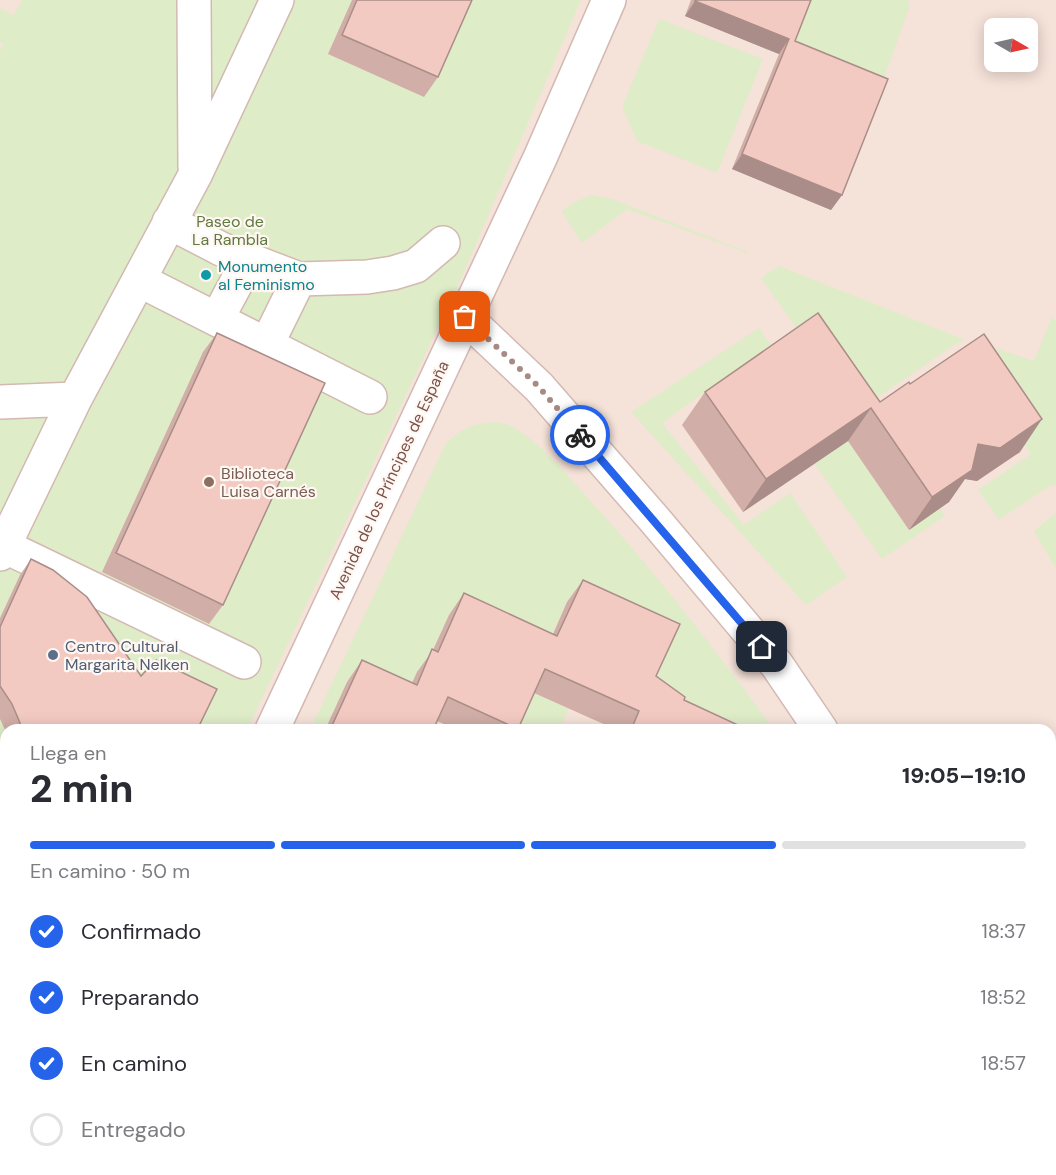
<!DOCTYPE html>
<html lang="es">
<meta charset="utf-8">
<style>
:root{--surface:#fff;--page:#f7f7f7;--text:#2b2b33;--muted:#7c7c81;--line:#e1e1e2;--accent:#2563eb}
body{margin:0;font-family:"DM Sans",sans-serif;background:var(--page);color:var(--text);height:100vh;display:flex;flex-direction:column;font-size:22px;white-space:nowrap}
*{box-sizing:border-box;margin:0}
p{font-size:20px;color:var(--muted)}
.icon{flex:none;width:33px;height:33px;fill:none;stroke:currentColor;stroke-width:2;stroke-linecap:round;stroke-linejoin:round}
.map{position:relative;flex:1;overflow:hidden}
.side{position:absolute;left:0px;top:724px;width:1056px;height:452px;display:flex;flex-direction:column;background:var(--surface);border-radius:18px 18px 0 0;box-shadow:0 3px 15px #0003}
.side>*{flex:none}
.needle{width:39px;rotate:99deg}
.controls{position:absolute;left:984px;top:18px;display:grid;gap:12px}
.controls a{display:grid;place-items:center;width:54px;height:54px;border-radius:9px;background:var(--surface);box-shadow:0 3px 15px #0003;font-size:30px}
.pin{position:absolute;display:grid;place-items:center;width:51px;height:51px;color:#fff;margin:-26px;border-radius:12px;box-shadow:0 3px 9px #0006}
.courier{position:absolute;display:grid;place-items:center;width:60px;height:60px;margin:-30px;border:4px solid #2563eb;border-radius:50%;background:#fff;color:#222;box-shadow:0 2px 8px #0007}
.summary em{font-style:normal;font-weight:800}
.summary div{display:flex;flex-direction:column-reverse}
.summary{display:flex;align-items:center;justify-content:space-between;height:102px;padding:0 30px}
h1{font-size:39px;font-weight:800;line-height:45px}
.bar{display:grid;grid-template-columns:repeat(4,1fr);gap:9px 6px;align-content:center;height:72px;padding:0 30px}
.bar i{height:8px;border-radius:4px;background:var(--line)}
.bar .current{background:var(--accent)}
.bar p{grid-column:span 4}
ol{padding:0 30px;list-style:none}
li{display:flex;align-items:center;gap:18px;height:66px}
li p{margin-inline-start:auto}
li .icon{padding:6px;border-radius:50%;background:var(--accent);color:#fff;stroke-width:4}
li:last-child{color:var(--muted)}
li i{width:33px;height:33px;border:3px solid var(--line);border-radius:50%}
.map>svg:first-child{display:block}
</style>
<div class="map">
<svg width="1056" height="1175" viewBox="0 0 1056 1175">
<rect width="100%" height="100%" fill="#fdf2eb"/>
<!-- residential -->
<path fill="#f5e2d9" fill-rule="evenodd" d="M 0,0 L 1056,0 L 1056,1175 L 0,1175 ZM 994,28 L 1028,28 L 1028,62 L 994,62 ZM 6,730 L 1050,730 L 1050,1170 L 6,1170 Z"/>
<!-- green -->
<path fill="#dfecc8" d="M 22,0 L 581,0 L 460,281 L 247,730 L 6,730 L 6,1170 L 37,1170 L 35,1175 L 0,1175 L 0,51 L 3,44 L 0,42 L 0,8 L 14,15 Z
M 790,0 L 908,0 L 910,6 L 878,94 L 785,56 Z
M 659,19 L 763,59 L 717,173 L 637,141 L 622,107 Z
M 591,195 L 612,199 L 748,252 L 747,253 L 627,209 L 582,243 L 562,212 L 569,205 Z
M 779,266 L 963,339 L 856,412 L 761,278 Z
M 1052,316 L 1056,322 L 1056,486 L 1051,485 L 999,520 L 978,490 L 1031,454 L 965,357 L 983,344 L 1034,361 Z
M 759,328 L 771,345 L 662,423 L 744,525 L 790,493 L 847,577 L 806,605 L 631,412 Z
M 497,422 C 504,424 512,425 518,430 C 548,450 572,481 596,507 C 660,578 718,653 774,730 L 664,730 L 567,602 L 553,633 L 558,635 L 428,661 L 402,704 L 337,730 L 310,730 L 445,445 C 463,427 471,424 497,422 Z
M 848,441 L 909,529 L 940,508 L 945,516 L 882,559 L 814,463 Z
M 1056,513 L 1056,569 L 1034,531 Z
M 525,689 L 569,709 L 559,730 L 512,730 Z
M 237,1170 L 367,1170 L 364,1175 L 241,1175 Z
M 384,1170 L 528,1170 L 525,1175 L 382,1175 Z
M 600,1170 L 718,1170 L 716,1175 L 598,1175 Z"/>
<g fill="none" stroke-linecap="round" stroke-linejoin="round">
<!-- street casing -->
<g stroke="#d3b9b2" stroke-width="36">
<path id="street" d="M 194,0 L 195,167
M 169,222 L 221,249 L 299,279 L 367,277 L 393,273 L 416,266 L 443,243
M 139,280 L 370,397
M 465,317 L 539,387 L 654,519 L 777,665 L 821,730
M 217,319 L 248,261
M 267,344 L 299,279
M 0,402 L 75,399
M 4,546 L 244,662
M 0,554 L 75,399 L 195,175 L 277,0
M 272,730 L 540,158 L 609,0
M 0,827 L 6,830
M 0,875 L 6,877
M 1050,1148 L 1056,1159
M 62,1175 L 64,1170"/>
</g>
<!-- street -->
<use href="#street" stroke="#fff" stroke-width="33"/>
</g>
<!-- wall -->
<path fill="#d1aea7" d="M 352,0 L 472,0 L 438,77 L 424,97 L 328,54 Z
M 691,0 L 811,0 L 795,41 L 842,195 L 831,210 L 732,169 L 779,54 L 685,16 Z
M 217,333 L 223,605 L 209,624 L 102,572 L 203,352 Z
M 910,384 L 1020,452 L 977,481 L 965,479 L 949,502 L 909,530 L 848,441 L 743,512 L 682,425 L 705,392 L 880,402 Z
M 31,559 L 141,676 L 197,730 L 6,730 L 6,732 L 0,719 L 0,618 L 20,575 Z
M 583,580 L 656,676 L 684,700 L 735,730 L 617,730 L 534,693 L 517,730 L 457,730 L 437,721 L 433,730 L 325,730 L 347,682 L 362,660 L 412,683 L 417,672 L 433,650 L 449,615 L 464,593 L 553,634 L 567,602 Z
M 1056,826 L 1056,977 L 1050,982 L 1050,831 Z
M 161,1170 L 250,1170 L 247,1175 L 172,1175 Z
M 528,1170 L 605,1170 L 603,1175 L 525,1175 Z
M 711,1170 L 966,1170 L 976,1175 L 708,1175 Z"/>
<!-- shaded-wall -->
<path fill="#aa8d88" d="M 695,1 L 789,39 L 779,54 L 685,16 Z
M 742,154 L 842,195 L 831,210 L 732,169 Z
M 871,408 L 848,441 L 743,512 L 766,479 Z
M 1042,419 L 1020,452 L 977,481 L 965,479 L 949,502 L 909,530 L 932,497 L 978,444 Z
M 1056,971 L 1056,977 L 1050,982 L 1050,980 Z"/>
<!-- building -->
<path fill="#f3cac2" stroke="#aa8d88" stroke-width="1.5" d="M 357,0 L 472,0 L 438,77 L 342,35 Z
M 696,0 L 811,0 L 795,41 L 888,79 L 842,195 L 742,154 L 789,39 L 695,1 Z
M 818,313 L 880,402 L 909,382 L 910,384 L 984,334 L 1042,419 L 1000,448 L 978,444 L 972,470 L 932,497 L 871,408 L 766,479 L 705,392 Z
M 217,333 L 325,383 L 223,605 L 116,553 Z
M 31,559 L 53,570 L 87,597 L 141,676 L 156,660 L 217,689 L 197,730 L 21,730 L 20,723 L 12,704 L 0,686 L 0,627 Z
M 583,580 L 680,624 L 656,676 L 685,697 L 684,700 L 738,725 L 735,730 L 631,730 L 639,711 L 545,669 L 518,729 L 448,697 L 433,730 L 330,730 L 362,660 L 417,685 L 432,649 L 438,652 L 464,593 L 557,636 Z
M 1056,826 L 1056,934 L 1050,926 L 1050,831 Z
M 0,876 L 6,879 L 6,1135 L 0,1147 Z
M 533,1170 L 605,1170 L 603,1175 L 531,1175 Z
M 717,1170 L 838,1170 L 836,1175 L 714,1175 Z
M 889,1170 L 966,1170 L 976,1175 L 899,1175 Z"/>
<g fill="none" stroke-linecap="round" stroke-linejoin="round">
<!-- done -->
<path stroke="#a88a84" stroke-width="6" stroke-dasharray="0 10.8" d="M 465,317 L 539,387 L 580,435"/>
<!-- route -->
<path stroke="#2563eb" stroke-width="8" d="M 580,435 L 762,647"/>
</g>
<!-- markers -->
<circle fill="#0f9aa8" stroke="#fff7f2" stroke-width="2" cx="206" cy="275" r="6"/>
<circle fill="#8d6e63" stroke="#fff7f2" stroke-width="2" cx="209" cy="482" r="6"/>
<circle fill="#5c6f8a" stroke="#fff7f2" stroke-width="2" cx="53" cy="655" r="6"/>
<g text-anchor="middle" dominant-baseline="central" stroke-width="4.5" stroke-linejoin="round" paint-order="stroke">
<!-- park labels -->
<g font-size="16" fill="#5e7a41" stroke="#fff7f2">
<text x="230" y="221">Paseo de<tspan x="230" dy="18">La Rambla</tspan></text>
</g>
<!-- culture labels -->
<g font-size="16" fill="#0d838f" stroke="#fff7f2" text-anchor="start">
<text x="218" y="266">Monumento<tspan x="218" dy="18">al Feminismo</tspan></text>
</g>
<!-- education labels -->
<g font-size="16" fill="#785e54" stroke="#fff7f2" text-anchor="start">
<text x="221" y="473">Biblioteca<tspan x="221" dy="18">Luisa Carnés</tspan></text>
</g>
<!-- street labels -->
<g font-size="16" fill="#7a524c" stroke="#fff7f2">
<text transform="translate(389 480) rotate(-65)">Avenida de los Príncipes de España</text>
</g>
<!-- service labels -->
<g font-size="16" fill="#4e5e75" stroke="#fff7f2" text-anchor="start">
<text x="65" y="646">Centro Cultural<tspan x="65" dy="18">Margarita Nelken</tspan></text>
</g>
</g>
</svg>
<div class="controls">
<a><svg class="needle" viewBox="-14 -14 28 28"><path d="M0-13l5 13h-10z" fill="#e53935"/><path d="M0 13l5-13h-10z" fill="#7c7c81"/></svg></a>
</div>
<div class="pin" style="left:465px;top:317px;background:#ea580c"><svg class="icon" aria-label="bag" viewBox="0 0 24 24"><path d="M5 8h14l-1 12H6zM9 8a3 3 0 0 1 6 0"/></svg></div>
<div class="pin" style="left:762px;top:647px;background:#1f2937"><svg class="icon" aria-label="home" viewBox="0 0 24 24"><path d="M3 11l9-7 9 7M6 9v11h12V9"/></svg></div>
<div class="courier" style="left:580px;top:435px"><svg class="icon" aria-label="bike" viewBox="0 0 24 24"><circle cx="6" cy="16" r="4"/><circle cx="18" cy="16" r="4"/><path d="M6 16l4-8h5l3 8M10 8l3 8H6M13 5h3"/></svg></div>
<section class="side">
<div class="summary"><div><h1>2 min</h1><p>Llega en</p></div><em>19:05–19:10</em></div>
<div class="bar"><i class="current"></i><i class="current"></i><i class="current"></i><i></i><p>En camino · 50 m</p></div>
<ol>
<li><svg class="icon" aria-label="check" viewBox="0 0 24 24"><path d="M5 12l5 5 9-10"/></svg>Confirmado<p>18:37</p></li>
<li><svg class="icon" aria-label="check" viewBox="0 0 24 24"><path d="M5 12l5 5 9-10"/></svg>Preparando<p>18:52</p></li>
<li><svg class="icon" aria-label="check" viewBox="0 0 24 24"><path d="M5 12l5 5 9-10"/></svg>En camino<p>18:57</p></li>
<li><i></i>Entregado</li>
</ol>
</section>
</div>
